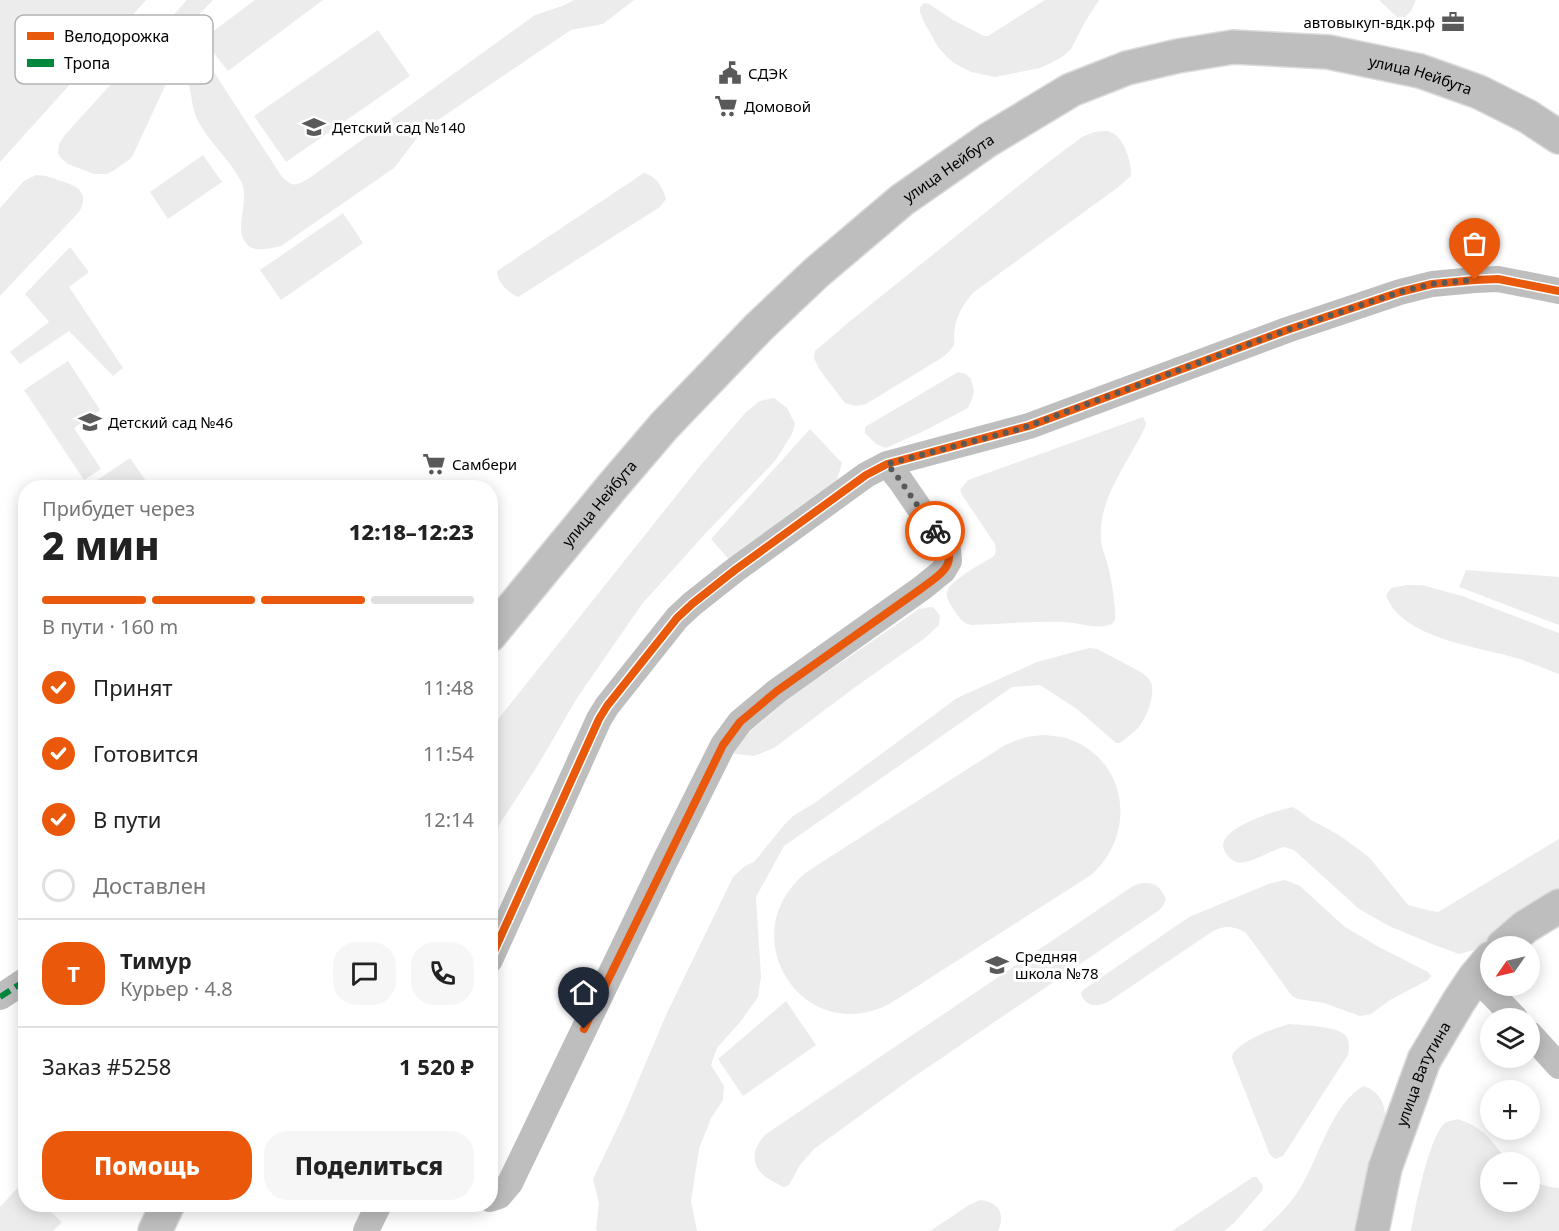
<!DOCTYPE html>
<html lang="ru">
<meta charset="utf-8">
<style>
:root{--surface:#fff;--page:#f6f6f6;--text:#222;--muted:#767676;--line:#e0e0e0;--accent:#ea580c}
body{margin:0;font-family:"Noto Sans",sans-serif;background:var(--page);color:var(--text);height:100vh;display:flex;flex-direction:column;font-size:22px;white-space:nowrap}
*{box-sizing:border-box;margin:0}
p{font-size:20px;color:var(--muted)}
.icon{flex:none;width:33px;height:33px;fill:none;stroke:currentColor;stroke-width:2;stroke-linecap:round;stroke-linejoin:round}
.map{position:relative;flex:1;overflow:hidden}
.drawer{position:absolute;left:18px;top:480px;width:480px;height:732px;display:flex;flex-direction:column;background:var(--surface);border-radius:24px;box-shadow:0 3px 15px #0003}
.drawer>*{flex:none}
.needle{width:39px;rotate:236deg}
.controls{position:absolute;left:1480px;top:936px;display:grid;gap:12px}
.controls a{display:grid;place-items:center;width:60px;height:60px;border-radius:50%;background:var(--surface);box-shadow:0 3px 15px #0003;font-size:30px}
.pin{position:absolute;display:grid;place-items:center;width:51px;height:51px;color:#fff;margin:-62px -26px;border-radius:50% 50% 50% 0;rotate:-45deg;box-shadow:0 0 6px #0007}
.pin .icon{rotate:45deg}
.courier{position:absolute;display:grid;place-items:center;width:60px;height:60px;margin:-30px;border:4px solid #ea580c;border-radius:50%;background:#fff;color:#222;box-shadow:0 2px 8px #0007}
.overview em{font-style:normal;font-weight:800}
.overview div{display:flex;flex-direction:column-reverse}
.overview{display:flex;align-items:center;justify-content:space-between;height:102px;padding:0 24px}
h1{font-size:39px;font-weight:800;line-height:45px}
.bar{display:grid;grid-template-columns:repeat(4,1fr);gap:9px 6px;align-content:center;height:72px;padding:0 24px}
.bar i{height:8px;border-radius:4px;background:var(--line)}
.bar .on{background:var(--accent)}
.bar p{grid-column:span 4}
.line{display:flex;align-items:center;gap:15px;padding:0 24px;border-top:2px solid var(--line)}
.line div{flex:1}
.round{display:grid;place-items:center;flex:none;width:63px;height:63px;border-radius:24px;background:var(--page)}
ol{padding:0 24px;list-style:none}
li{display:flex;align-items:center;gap:18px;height:66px}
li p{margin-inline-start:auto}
li .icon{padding:6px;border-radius:50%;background:var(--accent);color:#fff;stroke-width:4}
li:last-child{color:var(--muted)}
li i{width:33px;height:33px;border:3px solid var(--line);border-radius:50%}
.cta{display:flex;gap:12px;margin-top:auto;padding:12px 24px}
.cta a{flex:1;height:69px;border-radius:24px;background:var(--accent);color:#fff;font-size:24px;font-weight:800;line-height:69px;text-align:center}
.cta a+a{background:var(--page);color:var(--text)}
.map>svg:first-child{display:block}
</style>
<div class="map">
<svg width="1559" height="1231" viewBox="0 0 1559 1231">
<rect width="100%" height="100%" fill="#fff"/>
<!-- green -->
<path fill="#ececec" d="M 0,0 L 146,0 L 0,162 Z
M 187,0 L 213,0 L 166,48 L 166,52 L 173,69 L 133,155 L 130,159 L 113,171 L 107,174 L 94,174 L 68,164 L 61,158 L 58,153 L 59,144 L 64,136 Z
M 255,0 L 323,0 L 228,71 L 203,39 Z
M 574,0 L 634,0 L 603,24 L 571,30 L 423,130 L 394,168 L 281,246 C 270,248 254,254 246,243 C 233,227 251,201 241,181 C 230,160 209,142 198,121 C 193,111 192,100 190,90 C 187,74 185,68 202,61 L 210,66 L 282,177 C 293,187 295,186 308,179 L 535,15 L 562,6 Z
M 1045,0 L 1099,0 L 1085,22 L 1071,49 L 1062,57 L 1051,63 L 1040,68 L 995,77 L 971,72 L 954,63 L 947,57 L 938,47 L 924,22 L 920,12 L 920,7 L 924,3 L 929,4 L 953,20 L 984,36 L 988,36 Z
M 1379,0 L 1416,0 L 1411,11 L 1405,17 L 1397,17 Z
M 378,30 L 410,76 L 286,162 L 254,116 Z
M 1094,132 C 1099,132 1106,130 1110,132 C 1124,136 1132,163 1131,176 L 1117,188 L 974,292 C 965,302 957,314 955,327 C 952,345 960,342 943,357 L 866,404 L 856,406 L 845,403 L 819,369 L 814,358 L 815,351 L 849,322 L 1042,167 L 1082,137 Z
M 203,155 L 222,182 L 168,219 L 150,192 Z
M 644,173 C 657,176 662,187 666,199 L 660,207 L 518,297 C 508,293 497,282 497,271 Z
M 36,175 C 45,175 53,178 61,181 C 78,186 90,193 79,212 L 0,296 L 0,208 L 24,181 Z
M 343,213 L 363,243 L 281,300 L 260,270 Z
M 70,247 L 89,272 L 69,287 L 123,368 L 113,376 L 69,331 L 20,364 L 10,352 L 49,322 L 25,294 Z
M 68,361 L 100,410 L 74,428 L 101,469 L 84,480 L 24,390 Z
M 958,372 L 966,374 L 971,379 L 974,391 L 972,399 L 968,408 L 926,430 L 886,448 L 876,444 L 865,433 L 865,427 Z
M 774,398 L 787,408 L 795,424 L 792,434 L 775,461 L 704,535 L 642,604 L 577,698 L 538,765 L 499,825 L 491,842 L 491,728 L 700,466 L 746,412 L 760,401 Z
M 1143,417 L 1146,423 L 1145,427 C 1129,462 1098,498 1101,538 C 1101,549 1107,559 1109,570 C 1111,578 1117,613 1115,620 C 1114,622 1113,623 1112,624 C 1097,630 1081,623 1066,622 C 1034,621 1002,624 971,625 C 962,623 959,617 954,610 C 950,604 944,596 948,589 C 952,580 984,562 994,556 L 996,551 L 995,544 L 962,495 L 960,490 L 968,480 Z
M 810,429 L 842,463 L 834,490 L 732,563 L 711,539 Z
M 130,458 L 150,487 L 92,487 L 90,485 Z
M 1466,570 L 1559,577 L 1559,625 L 1459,587 Z
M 1407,585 L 1422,585 L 1462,596 L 1559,633 L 1559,674 C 1546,669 1533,664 1520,659 C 1481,647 1401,639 1386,595 L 1391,588 Z
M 931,607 L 934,608 L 940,616 L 939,625 L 925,638 L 854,688 L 774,748 L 754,756 L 729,753 L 733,746 L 789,698 L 919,609 Z
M 1089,648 L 1097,649 L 1141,672 C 1145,675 1149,678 1151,683 C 1156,694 1146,719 1138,728 C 1133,733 1126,738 1120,743 L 1116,743 L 1077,709 L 1040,685 L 1012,687 L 784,846 L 756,897 L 761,977 L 758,997 L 741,1021 L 717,1048 L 711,1065 L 724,1086 L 723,1100 L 711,1118 L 699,1149 L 691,1201 L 697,1231 L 597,1231 L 596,1229 L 599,1203 L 593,1179 L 625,1112 L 666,1015 L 733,877 L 745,866 L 754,862 L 784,825 L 793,816 L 816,802 L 957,698 L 1037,662 Z
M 1043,735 C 1051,736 1058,736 1066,738 C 1128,758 1138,834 1091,875 L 891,1003 C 804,1050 728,934 808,871 L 1005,745 L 1026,737 Z
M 1292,807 L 1298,810 L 1311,820 L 1339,835 L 1369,857 L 1408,905 L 1427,910 L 1438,912 L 1559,839 L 1559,898 L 1474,950 L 1459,954 L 1432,944 L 1389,926 L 1359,909 L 1294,850 L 1284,847 C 1271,850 1258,860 1245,862 C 1238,864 1232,861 1228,856 C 1204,831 1276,811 1292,807 Z
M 1285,880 L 1300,886 L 1345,927 L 1379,947 L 1428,972 L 1431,976 L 1428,980 L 1390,1000 L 1371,1014 L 1360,1016 L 1324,1003 L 1298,999 L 1292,996 L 1246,933 C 1235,926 1225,925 1213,931 L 1108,1002 C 1096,1007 1086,1007 1081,994 L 1083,990 L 1189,917 L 1271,883 Z
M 1142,883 C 1157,882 1160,887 1166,899 L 1163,906 L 1158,911 L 912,1078 L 814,1149 L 800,1165 L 789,1185 L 783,1187 C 777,1183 767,1179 762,1174 C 749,1160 755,1145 766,1134 L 1133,886 Z
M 786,1001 L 816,1045 L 743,1096 L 718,1059 Z
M 1289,1024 C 1301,1025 1339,1026 1346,1036 C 1350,1041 1349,1049 1348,1055 L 1283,1156 L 1275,1159 L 1270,1155 L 1232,1058 L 1233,1053 C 1246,1038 1270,1030 1289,1024 Z
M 1363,1086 C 1376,1090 1383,1098 1385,1113 C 1386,1125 1374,1158 1370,1172 C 1365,1191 1361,1211 1357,1231 L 1262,1231 C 1277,1217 1292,1203 1302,1185 C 1320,1154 1332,1105 1363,1086 Z
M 1458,1119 C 1486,1129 1491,1140 1508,1162 L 1491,1162 L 1491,1202 L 1530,1202 L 1530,1181 L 1550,1187 L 1559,1188 L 1559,1231 L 1411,1231 C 1415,1209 1429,1136 1445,1123 C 1448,1121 1454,1120 1458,1119 Z
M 1253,1177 L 1257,1177 L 1263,1186 L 1262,1191 L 1233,1224 L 1224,1231 L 1172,1231 Z
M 21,1184 L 25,1188 L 26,1204 L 43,1205 L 62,1222 L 53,1231 L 0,1231 L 0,1207 Z
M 980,1200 C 999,1202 1006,1214 998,1231 L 930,1231 L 969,1205 Z"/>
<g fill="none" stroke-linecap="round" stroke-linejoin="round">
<!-- major casing -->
<g stroke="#dbdbdb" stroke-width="36">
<g id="major">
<path id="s1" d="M 490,635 L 611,488 L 664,426 L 759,327 L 816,273 L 902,200 L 988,140 L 1071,90 L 1127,68 L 1178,56 L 1233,47 L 1328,52 L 1420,71 L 1479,92 L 1527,116 L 1559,137"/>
<path d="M 1503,946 L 1525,927 L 1559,906"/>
<path d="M 155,1231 L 168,1204"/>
<path id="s2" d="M 1372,1231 L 1385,1168 L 1424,1060 L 1459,1001 L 1475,977 L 1491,958"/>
</g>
</g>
<!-- minor -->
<path stroke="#bebebe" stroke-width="26" d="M 490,960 L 599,719 L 607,706 L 677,618 L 692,604 L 735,570 L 866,475 L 887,464 L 1029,426 L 1287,330 L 1400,292 L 1432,284 L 1475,280 L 1498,279 L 1559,291
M 1475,977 L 1493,995 L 1515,1018
M 0,997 L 26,980
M 1530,1034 L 1559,1066
M 490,1199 L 499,1196 L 510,1183 L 665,861 L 723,745 L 740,722 L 777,691 L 922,588 L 943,571 L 949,561 L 948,550 L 900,480 L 887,464
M 366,1231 L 379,1204"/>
<!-- major -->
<use href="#major" stroke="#bebebe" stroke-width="33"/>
<!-- quiet -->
<path stroke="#00873e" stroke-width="6" stroke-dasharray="12 6" stroke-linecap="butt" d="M 0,997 L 26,980"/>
<!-- cycleway casing -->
<g stroke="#fff" stroke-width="11">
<path id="cycleway" d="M 490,960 L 599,719 L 607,706 L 677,618 L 692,604 L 735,570 L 866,475 L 887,464 L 1029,426 L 1287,330 L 1400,292 L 1432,284 L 1475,280 L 1498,279 L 1559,291"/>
</g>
<!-- cycleway -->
<use href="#cycleway" stroke="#e8590c" stroke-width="8"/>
</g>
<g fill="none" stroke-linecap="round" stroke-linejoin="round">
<!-- done -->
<path stroke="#595959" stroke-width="6" stroke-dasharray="0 10.8" d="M 935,531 L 900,480 L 887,464 L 1020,429 L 1287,330 L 1400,292 L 1432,284 L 1475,280"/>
<!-- route -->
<path stroke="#ea580c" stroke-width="8" d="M 584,1029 L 723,745 L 740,722 L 777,691 L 922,588 C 934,579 954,568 948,551 C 946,544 939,537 935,531"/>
</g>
<!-- icons -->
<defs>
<g id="office-bare" transform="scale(1.8)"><path d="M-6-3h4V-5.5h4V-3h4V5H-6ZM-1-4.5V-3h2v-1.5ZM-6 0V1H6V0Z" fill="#595959" stroke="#fff" stroke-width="2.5" paint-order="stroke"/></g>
<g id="civic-bare" transform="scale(1.8)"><path d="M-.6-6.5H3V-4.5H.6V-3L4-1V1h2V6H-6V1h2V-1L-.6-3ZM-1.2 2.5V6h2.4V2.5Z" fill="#595959" stroke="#fff" stroke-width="2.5" paint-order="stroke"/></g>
<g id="supermarket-bare" transform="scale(1.8)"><path d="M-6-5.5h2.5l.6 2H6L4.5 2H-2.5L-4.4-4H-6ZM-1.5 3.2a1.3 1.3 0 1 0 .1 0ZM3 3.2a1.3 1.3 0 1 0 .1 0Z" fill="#595959" stroke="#fff" stroke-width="2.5" paint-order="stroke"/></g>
<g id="school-bare" transform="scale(1.8)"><path d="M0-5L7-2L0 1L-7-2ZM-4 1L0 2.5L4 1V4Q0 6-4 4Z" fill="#595959" stroke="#fff" stroke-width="2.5" paint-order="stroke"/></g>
</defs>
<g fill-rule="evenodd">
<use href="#office-bare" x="1453" y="22"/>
<use href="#civic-bare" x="730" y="73"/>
<use href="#supermarket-bare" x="726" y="106"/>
<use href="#school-bare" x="314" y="127"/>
<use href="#school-bare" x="90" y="422"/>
<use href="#supermarket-bare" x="434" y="464"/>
<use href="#school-bare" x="997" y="965"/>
</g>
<g text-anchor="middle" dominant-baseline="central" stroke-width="6" stroke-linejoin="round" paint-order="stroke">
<!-- poi labels -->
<g font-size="15" fill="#000" stroke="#fff" text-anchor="start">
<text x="1435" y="22" text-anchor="end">автовыкуп-вдк.рф</text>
<text x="748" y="73">СДЭК</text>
<text x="744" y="106">Домовой</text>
<text x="332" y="127">Детский сад №140</text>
<text x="108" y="422">Детский сад №46</text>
<text x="452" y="464">Самбери</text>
<text x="1015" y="956">Средняя<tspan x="1015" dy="17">школа №78</tspan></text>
</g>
<!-- street labels -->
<g font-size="15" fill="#000" stroke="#fff">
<text stroke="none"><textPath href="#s1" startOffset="1161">улица Нейбута</textPath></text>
<text stroke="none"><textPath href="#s1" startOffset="657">улица Нейбута</textPath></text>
<text stroke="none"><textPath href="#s1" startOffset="171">улица Нейбута</textPath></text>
<text stroke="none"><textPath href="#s2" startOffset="166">улица Ватутина</textPath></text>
</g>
</g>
<!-- legend -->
<rect x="15" y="15" width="198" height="69" rx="9" fill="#fff" stroke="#b2b2b2" stroke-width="1.5"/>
<rect x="27" y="32" width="27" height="8" fill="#e8590c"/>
<rect x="27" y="59" width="27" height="8" fill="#00873e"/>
<g font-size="16" fill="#000">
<text x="64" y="42">Велодорожка</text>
<text x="64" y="69">Тропа</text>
</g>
</svg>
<div class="controls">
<a><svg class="needle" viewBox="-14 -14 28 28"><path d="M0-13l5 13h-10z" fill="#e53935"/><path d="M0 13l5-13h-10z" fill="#767676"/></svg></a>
<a><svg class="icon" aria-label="layers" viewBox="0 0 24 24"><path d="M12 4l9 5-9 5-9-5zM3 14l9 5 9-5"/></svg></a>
<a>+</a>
<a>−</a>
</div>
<div class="pin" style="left:1475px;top:280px;background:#ea580c"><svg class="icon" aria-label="bag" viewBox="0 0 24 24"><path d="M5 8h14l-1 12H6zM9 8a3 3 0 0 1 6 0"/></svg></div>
<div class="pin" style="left:584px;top:1029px;background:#1f2937"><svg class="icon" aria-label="home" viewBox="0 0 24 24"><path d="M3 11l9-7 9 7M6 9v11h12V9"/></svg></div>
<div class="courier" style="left:935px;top:531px"><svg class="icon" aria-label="bike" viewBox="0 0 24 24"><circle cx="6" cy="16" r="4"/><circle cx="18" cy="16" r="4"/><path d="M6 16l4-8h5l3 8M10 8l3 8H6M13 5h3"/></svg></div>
<section class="drawer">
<div class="overview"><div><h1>2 мин</h1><p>Прибудет через</p></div><em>12:18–12:23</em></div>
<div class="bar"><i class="on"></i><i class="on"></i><i class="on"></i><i></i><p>В пути · 160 m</p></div>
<ol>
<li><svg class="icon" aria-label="check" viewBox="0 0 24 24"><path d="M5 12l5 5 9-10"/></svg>Принят<p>11:48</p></li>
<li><svg class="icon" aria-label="check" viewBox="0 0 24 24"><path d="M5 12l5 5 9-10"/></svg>Готовится<p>11:54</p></li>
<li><svg class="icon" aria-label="check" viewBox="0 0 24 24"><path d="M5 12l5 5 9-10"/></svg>В пути<p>12:14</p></li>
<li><i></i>Доставлен</li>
</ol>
<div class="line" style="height:108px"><b class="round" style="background:var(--accent);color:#fff">Т</b><div><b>Тимур</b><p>Курьер · 4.8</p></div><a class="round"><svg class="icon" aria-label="chat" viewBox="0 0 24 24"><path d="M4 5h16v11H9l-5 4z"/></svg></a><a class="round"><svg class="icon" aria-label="phone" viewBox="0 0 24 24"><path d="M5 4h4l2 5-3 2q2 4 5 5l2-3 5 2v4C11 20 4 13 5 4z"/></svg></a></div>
<div class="line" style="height:78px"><div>Заказ #5258</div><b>1 520 ₽</b></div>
<div class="cta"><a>Помощь</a><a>Поделиться</a></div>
</section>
</div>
